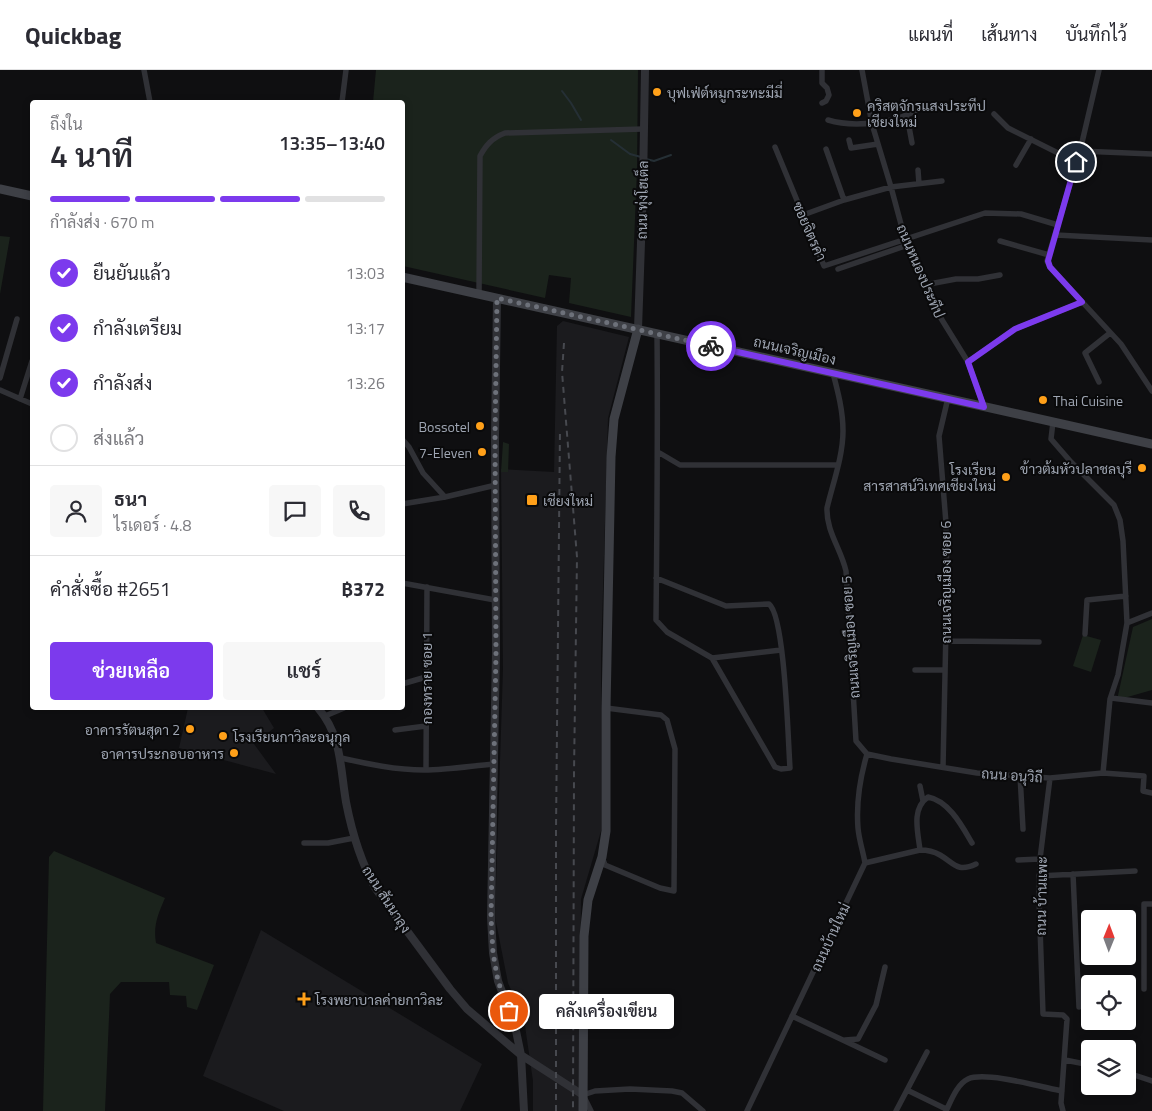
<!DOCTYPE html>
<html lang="th">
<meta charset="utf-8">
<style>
:root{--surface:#fff;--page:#f7f7f7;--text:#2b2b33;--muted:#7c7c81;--line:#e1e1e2;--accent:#7c3aed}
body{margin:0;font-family:"Titillium Web",Sarabun,sans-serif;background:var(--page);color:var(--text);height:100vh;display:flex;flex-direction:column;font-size:19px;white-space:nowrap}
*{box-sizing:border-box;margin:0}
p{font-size:16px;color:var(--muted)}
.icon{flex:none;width:28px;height:28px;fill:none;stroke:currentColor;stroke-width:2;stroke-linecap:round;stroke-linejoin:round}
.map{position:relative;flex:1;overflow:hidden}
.side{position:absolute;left:30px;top:30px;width:375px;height:610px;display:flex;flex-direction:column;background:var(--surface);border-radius:5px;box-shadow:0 2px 8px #0003}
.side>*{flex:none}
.needle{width:32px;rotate:1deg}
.fabs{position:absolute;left:1081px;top:840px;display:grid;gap:10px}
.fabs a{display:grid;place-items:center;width:55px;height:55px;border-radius:5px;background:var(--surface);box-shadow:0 2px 8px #0003;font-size:25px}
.pin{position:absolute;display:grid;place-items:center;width:42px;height:42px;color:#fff;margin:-21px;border:2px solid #fff;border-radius:50%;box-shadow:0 1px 5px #0007}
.courier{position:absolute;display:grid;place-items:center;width:50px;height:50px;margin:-25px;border:4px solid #7c3aed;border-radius:50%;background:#fff;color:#222;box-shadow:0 1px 6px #0007}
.bubble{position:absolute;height:35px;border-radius:5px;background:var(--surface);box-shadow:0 2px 8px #0003;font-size:16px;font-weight:600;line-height:35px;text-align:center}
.headline em{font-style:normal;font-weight:600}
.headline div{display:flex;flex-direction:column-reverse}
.headline{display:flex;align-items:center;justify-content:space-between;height:85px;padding:0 20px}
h1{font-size:32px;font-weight:600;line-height:38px}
.bar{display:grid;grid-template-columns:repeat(4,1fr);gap:8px 5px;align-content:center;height:60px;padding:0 20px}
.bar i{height:6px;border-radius:4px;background:var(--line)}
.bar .current{background:var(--accent)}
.bar p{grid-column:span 4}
.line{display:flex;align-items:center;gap:12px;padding:0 20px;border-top:1px solid var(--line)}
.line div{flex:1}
.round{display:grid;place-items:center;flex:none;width:52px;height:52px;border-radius:5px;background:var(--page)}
ol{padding:0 20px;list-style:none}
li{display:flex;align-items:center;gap:15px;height:55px}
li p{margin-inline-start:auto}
li .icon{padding:5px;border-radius:50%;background:var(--accent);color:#fff;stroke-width:4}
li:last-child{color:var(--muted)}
li i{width:28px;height:28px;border:2px solid var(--line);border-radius:50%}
.button{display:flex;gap:10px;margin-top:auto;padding:10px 20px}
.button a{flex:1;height:58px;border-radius:5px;background:var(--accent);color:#fff;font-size:20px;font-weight:600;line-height:58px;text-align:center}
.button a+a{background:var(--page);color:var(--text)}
header{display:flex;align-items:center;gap:30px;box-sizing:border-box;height:70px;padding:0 25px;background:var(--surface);border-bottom:1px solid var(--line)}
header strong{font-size:24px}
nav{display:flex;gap:28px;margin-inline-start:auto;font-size:18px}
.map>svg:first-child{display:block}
</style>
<header>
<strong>Quickbag</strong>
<nav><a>แผนที่</a><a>เส้นทาง</a><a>บันทึกไว้</a></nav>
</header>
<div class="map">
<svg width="1152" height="1041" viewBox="0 0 1152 1041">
<rect width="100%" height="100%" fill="#0f0f11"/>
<!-- built -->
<path fill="#1b1b1e" d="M 563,251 L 629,267 L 608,348 L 601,589 L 601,761 L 581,829 L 579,1041 L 533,1041 L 533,1011 L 524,949 L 508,913 L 495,847 L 503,599 L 501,399 L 554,402 L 557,256 Z
M 188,638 L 262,638 L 274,658 L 254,674 L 276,704 L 179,678 Z
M 261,860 L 482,994 L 460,1041 L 284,1041 L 203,1006 Z"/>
<!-- green -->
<path fill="#1b231c" d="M 376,0 L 638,0 L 637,99 L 631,247 L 569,233 L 571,208 L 549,205 L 545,228 L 403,196 L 402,32 L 373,32 Z
M 0,166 L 10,167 L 0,224 Z
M 503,372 L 509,374 L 508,402 L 501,402 Z
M 1152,549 L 1152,620 L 1117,630 L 1133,557 Z
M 1083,565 L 1101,570 L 1091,602 L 1073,596 Z
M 54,781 L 165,828 C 158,844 153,856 156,873 L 214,895 L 197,940 L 187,937 L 186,926 L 170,925 L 169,912 L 121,912 L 110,924 L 105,1041 L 43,1041 L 49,787 Z"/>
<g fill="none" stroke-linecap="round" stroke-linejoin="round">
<!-- stream -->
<path stroke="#252f35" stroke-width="2" d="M 562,21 L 571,33 L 581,50
M 611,70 L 630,84 L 641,87
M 646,89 L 654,91 L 671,85"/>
<!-- minor -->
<path stroke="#303136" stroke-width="5.5" d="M 144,0 L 150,32
M 862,0 L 872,54 L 891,117 L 905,169 L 934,237 L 968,292 L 984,337
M 1099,0 L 1080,81 L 1047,191 L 1050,197 L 1121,274 L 1152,321
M 342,32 L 346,0
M 822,33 L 826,31 L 829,25 L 827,18 L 822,13 L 822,0
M 994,44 L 1008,58 L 1076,92
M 907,46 L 912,73
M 828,50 C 854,58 896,53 919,39
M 849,70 L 851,78 L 878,74
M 775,77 L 824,196 L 985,143 L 1021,144 L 1058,155
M 826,79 L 844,130
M 1080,81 L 1152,84
M 1016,95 L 1031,69
M 918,100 L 919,114
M 803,145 L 844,130 L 891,117 L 942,111
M 1056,165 L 1152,170
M 1000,171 L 1049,185
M 838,199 L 908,175
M 924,215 L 956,209 L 978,209 L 1000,205
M 479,224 L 480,86 C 486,75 492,68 505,63 L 643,59
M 968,292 L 1015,259 L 1082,232
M 833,303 C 838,322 843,341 843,361 C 843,386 833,413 827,438 C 826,461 841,479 846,501 L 856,671 L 867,684
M 0,308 L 17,249
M 1099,312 L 1085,283 L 1110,263
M 0,320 L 32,334
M 20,329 L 32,291
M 1053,352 L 1051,369 L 1071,392 L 1114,435 L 1120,450 L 1123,471 L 1127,553 L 1118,605 L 1110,629 L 1103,703
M 402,369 L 409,377 L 423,403 L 445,427
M 658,382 L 680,395 L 837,395
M 402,434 L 445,427 L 496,415
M 656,508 L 726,536 L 769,534 C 785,546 788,671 790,698 L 781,699 L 775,697 L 712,588 L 667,562 L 656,550 C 657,455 658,359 657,264
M 402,513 L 495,530
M 1127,553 L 1152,543
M 1085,564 L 1087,530 L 1126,526
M 946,571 L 1039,572
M 712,588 L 781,580
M 915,600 L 945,600
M 402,614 L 426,607
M 1111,628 L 1152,633
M 325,646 L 344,638
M 395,660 L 426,656
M 867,684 L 891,689 L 977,703 L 1050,708 L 1103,703 L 1144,706 L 1143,721 L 1152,723
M 341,688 C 368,694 396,700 424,700 C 447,700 471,696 493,694
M 943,697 L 947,513 L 946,453 L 939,366 L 948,328
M 426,700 L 427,517
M 1020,705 L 1023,759
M 1050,708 L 1040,789 L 1039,828 L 1043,944 L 1063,945 L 1067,949 L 1061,1033 L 1063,1041
M 920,716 L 923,731
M 304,773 L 328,773 L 354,768
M 920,780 C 927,780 933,781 940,785 C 954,793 957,803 976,794
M 602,787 L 605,795 L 660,818 L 674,821 L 675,679 L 667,650 L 661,645 L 606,638
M 1018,790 L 1040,789
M 865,793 L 920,780 C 918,762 911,739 928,727 C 949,731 962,756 972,773
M 1073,804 L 1079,937
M 1039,806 L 1135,801
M 1144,919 L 1144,834 L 1152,834
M 792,946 L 885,990
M 845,970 L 858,969 L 876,935 L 885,897
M 1065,990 L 1090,995
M 1128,1003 L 1152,1011
M 907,1020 L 946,1039
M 591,1041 L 583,1025 L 595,1021 L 630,1019 L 672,1021 L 682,1023 L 703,1041
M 747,1041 L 865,793 C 863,781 859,770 858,758 C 856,733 860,708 867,684
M 896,1041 L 927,982
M 946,1041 C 951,1031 957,1014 968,1009 C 985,1001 1042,1017 1062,1021"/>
<!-- tertiary -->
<path stroke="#303136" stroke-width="8" d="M 497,228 L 495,367 L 496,583 L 491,847 L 493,883 L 498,911 L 515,956 L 521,985 L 524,1041
M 638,259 L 643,115 L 645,0
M 318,638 C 342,666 340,697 346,732 C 352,763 360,791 376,819 L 450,919 L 467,939 L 521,985 L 583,1025"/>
<!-- secondary -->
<path stroke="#3e4046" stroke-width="9" d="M 0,119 L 32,126
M 402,207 L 1152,374
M 583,1041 L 584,866 L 588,830 L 602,787 L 606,761 L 606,638 L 611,387 L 614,349 L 638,259"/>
<!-- rail -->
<path stroke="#47494f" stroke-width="2" stroke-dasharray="6 5" stroke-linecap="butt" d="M 564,273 L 562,302 L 577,487 L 574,703 L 573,1041
M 556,1041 L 556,760 L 560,359"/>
</g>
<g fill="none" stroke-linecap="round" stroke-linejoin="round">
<!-- done -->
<path stroke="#6d717a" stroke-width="5" stroke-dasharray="0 9" d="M 509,941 L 498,911 L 493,883 L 491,847 L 496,583 L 495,367 L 497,228 L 711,276"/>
<!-- route -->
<path stroke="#7c3aed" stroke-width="6" d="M 711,276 L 984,337 L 968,292 L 1015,259 L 1082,232 L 1050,197 L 1048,191 L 1076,92"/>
</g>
<!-- markers -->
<g fill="#ffa019" stroke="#0a0a0b" stroke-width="2">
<circle cx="657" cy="22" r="5"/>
<circle cx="857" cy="43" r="5"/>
<circle cx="1043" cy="330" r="5"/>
<circle cx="480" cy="356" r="5"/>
<circle cx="482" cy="382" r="5"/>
<circle cx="1142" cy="398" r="5"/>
<circle cx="1006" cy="407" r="5"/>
<rect x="526" y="424" width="12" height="12" rx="2.5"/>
<circle cx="190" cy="659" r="5"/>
<circle cx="223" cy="666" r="5"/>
<circle cx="234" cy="683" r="5"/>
<path d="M301.5 921.5h5v5h5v5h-5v5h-5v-5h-5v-5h5z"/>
</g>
<g text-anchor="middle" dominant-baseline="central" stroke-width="4" stroke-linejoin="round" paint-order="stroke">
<!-- poi labels -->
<g font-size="14" fill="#9fa6b3" stroke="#0a0a0b" text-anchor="start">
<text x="667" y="22">บุฟเฟ่ต์หมูกระทะมีมี่</text>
<text x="867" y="35">คริสตจักรแสงประทีป<tspan x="867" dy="16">เชียงใหม่</tspan></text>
<text x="1053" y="330">Thai Cuisine</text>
<text x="470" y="356" text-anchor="end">Bossotel</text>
<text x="472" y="382" text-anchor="end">7-Eleven</text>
<text x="1132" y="398" text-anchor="end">ข้าวต้มหัวปลาชลบุรี</text>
<text x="996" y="399" text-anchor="end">โรงเรียน<tspan x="996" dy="16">สารสาสน์วิเทศเชียงใหม่</tspan></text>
<text x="543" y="430">เชียงใหม่</text>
<text x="180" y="659" text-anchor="end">อาคารรัตนสุดา 2</text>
<text x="233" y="666">โรงเรียนกาวิละอนุกุล</text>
<text x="224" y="683" text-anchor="end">อาคารประกอบอาหาร</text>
<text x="315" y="929">โรงพยาบาลค่ายกาวิละ</text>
</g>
<!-- street labels -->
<g font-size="14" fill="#9fa6b3" stroke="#0a0a0b">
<text transform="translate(642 130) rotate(-89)">ถนน ทุ่งโฮเต็ล</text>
<text transform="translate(810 161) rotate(66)">ซอยจิตรคำ</text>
<text transform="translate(921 201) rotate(67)">ถนนหนองประทีป</text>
<text transform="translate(795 280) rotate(13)">ถนนเจริญเมือง</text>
<text transform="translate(945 512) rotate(-90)">ถนนเจริญเมือง ซอย 6</text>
<text transform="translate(850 567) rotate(-94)">ถนนเจริญเมือง ซอย 5</text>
<text transform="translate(426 608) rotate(-90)">กองทราย ซอย 1</text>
<text transform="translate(1012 705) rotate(4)">ถนน อนุวิถี</text>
<text transform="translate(1041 826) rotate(-89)">ถนน บ้านแพะ</text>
<text transform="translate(387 829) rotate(57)">ถนน สันนาลุง</text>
<text transform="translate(830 867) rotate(-65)">ถนนบ้านใหม่</text>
</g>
</g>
</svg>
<div class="fabs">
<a><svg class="needle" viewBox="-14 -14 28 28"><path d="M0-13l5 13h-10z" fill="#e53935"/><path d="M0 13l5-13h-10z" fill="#7c7c81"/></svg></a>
<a><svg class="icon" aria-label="locate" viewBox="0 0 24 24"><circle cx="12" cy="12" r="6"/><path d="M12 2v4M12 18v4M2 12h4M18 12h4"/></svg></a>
<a><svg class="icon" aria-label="layers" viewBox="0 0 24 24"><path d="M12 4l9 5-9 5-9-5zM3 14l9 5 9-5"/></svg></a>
</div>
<div class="pin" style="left:509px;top:941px;background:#ea580c"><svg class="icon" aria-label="bag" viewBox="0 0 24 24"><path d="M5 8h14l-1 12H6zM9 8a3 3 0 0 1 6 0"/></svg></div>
<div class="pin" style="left:1076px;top:92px;background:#1f2937"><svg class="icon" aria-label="home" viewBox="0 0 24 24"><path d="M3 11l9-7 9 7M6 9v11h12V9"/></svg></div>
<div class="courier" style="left:711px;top:276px"><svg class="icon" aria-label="bike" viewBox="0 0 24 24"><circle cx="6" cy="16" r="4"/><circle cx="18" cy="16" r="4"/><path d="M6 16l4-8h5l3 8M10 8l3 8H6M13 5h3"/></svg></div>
<div class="bubble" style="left:539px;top:924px;width:135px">คลังเครื่องเขียน</div>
<section class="side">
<div class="headline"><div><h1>4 นาที</h1><p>ถึงใน</p></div><em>13:35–13:40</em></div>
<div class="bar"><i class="current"></i><i class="current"></i><i class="current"></i><i></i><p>กำลังส่ง · 670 m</p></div>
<ol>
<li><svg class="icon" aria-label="check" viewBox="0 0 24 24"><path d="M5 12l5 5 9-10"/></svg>ยืนยันแล้ว<p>13:03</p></li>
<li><svg class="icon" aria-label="check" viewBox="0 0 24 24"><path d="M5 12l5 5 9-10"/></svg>กำลังเตรียม<p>13:17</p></li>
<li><svg class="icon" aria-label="check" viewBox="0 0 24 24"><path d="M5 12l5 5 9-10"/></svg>กำลังส่ง<p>13:26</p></li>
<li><i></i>ส่งแล้ว</li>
</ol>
<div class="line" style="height:90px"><a class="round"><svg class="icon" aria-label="person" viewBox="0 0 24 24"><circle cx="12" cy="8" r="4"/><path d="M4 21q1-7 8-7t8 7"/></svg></a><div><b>ธนา</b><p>ไรเดอร์ · 4.8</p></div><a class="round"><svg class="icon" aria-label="chat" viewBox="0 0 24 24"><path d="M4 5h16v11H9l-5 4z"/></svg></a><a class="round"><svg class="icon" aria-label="phone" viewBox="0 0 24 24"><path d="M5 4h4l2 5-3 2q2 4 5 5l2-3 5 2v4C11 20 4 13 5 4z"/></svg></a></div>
<div class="line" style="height:65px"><div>คำสั่งซื้อ #2651</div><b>฿372</b></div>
<div class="button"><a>ช่วยเหลือ</a><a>แชร์</a></div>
</section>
</div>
